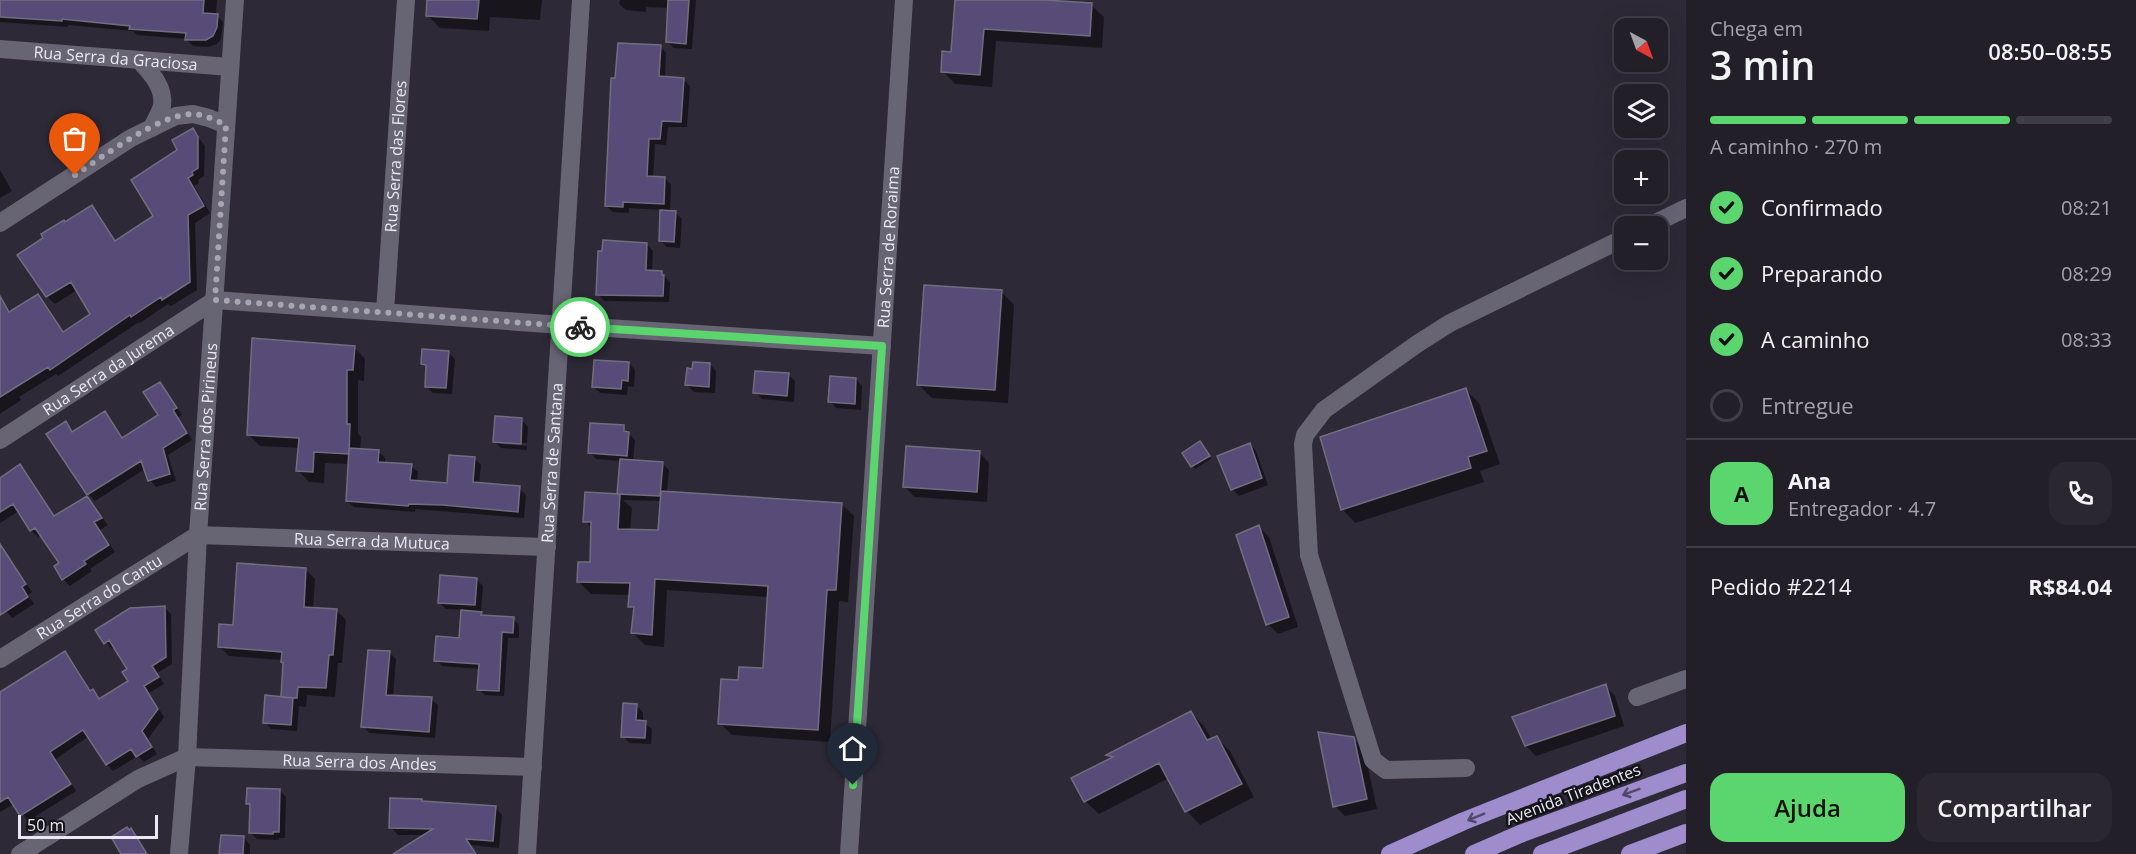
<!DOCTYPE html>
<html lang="pt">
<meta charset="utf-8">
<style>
:root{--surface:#221f29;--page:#2a2731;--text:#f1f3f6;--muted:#a2a2a8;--line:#3f3d46;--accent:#5bd56e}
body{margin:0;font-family:"Open Sans",sans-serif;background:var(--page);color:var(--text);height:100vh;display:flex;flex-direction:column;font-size:22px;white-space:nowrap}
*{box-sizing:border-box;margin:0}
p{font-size:20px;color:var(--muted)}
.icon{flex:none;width:33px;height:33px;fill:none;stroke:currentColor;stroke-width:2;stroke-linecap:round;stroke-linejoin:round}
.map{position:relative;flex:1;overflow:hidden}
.panel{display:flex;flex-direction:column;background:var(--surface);width:450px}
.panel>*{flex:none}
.needle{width:39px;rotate:139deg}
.fabs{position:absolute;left:1614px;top:18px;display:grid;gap:12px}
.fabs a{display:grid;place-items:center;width:54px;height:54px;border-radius:12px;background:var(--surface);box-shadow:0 6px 24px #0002,0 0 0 2px var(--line);font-size:30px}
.scale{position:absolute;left:18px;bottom:15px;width:140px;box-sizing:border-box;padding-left:6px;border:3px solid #eae8f1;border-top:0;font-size:16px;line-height:21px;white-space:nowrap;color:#eae8f1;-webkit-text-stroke:4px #141319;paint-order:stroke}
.pin{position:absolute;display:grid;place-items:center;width:51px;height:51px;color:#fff;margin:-62px -26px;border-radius:50% 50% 50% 0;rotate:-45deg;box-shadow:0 0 6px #0007}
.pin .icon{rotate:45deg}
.courier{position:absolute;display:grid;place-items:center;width:60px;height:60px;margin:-30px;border:4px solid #5bd56e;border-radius:50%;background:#fff;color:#222;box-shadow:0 2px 8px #0007}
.headline em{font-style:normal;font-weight:600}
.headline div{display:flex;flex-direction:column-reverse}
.headline{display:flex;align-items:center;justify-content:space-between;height:102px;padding:0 24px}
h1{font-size:39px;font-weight:600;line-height:45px}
.bar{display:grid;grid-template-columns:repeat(4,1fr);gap:9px 6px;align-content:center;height:72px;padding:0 24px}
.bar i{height:8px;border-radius:4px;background:var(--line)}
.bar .selected{background:var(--accent)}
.bar p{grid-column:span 4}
.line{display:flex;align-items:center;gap:15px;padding:0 24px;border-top:2px solid var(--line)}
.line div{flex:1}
.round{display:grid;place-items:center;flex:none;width:63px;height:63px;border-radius:18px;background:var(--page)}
ol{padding:0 24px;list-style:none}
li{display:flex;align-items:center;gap:18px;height:66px}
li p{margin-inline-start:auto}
li .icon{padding:6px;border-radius:50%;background:var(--accent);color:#111;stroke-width:4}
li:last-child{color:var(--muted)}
li i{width:33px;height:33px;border:3px solid var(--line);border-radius:50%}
.button{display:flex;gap:12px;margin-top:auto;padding:12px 24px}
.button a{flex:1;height:69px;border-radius:18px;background:var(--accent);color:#111;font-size:24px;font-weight:600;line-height:69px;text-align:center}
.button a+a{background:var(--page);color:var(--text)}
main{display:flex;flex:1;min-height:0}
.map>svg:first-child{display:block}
</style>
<main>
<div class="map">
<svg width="1686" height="854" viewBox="0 0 1686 854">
<rect width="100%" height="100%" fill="#2d2937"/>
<!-- shadow -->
<path fill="#0007" fill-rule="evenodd" d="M 0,0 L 217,0 L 216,15 L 223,22 L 221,39 L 217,44 L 208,47 L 193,46 L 186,39 L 137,35 L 133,31 L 68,25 L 68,27 L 0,22 Z
M 429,0 L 542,0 L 540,20 L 490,17 L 489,31 L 440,28 L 427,15 Z
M 620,0 L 696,0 L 692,49 L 674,48 L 667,42 L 669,8 L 646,7 L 646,12 L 626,10 L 619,4 Z
M 956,0 L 1055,0 L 1055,2 L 1091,5 L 1104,17 L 1102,48 L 996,41 L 992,87 L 955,84 L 943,71 L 953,54 Z
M 660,46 L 666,53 L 665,78 L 684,80 L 690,86 L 687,127 L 668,127 L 666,145 L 655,144 L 653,177 L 665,178 L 671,185 L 670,212 L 675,212 L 682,219 L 680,248 L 667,247 L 660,240 L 662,210 L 629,208 L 629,213 L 613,212 L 606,206 Z
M 192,130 L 205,146 L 204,176 L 198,180 L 199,183 L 194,186 L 210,213 L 195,223 L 197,290 L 171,306 L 168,304 L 140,323 L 139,322 L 58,376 L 56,374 L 19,397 L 21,400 L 0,414 L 0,301 L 12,312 L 38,296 L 45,303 L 64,333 L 92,314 L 77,290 L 55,304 L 48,297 L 20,255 L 92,207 L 99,214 L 116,241 L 156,216 L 179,150 Z
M 0,170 L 12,191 L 0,198 Z
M 647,244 L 653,251 L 652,272 L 662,272 L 670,283 L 669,302 L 604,301 L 598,294 Z
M 1001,291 L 1014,305 L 1008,403 L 932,398 L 918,384 Z
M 354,347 L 365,359 L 364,381 L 358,380 L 358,434 L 361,437 L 360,451 L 379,452 L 385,458 L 385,464 L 411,466 L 418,472 L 417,482 L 449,485 L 474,458 L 481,465 L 479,484 L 519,488 L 526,495 L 524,518 L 415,509 L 415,512 L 354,507 L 347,501 L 350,464 L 325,463 L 324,483 L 309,482 L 298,470 L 300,448 L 260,446 L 248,434 Z
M 448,352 L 455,359 L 452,394 L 433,393 L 426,386 L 428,369 L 423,364 Z
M 629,363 L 635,370 L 634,387 L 628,386 L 627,395 L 600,393 L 593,386 Z
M 710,364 L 716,371 L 715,393 L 694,392 L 687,385 L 694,370 Z
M 788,374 L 795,381 L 794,402 L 762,399 L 755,392 Z
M 856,379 L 862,386 L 861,410 L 836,408 L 830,401 Z
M 160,383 L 166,390 L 182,415 L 178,417 L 192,440 L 168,455 L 176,481 L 156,487 L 150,480 L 145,469 L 95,501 L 88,494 L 65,423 L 74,433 L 105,413 L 124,439 L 160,416 Z
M 1466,390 L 1479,403 L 1500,464 L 1480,471 L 1484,482 L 1355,523 L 1342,509 Z
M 522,420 L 528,427 L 527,443 L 500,441 L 500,444 L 527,446 L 527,450 L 501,448 L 494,441 Z
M 623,427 L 635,440 L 633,461 L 662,463 L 669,470 L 667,493 L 841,504 L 854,516 L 848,602 L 839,601 L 830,742 L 732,735 L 720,723 L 739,682 L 764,670 L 769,597 L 667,590 L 664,647 L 645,645 L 633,633 L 635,611 L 630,606 L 631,595 L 591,594 L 578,581 L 592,564 L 593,529 L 585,521 L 587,494 L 621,495 L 618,493 L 621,461 L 596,459 L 590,452 ZM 623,500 L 662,501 L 660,532 L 630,531 L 632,508 Z
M 1250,444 L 1256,451 L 1268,485 L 1239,496 L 1232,489 Z
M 1203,446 L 1211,459 L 1195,469 L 1184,453 Z
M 979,452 L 989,463 L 987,502 L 915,497 L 905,487 Z
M 20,466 L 27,473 L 55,517 L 87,498 L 108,525 L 100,530 L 115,552 L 90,569 L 92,571 L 70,586 L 63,579 L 61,563 L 41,535 L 38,537 L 31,530 L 19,511 L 0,523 L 0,479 Z
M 1259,527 L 1269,537 L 1298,627 L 1278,634 L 1268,624 Z
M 3,550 L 9,557 L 32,592 L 28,595 L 34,604 L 12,618 L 0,603 L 0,551 Z
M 306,570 L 315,579 L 313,609 L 337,611 L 346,620 L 342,663 L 338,663 L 335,697 L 307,695 L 306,707 L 299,706 L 297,731 L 271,729 L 265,722 L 285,699 L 285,664 L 282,660 L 229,656 L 220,647 L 234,627 Z
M 476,579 L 483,586 L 481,613 L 484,617 L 513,618 L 519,625 L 519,638 L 508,638 L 504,696 L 485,695 L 479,689 L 480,669 L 442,666 L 436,660 L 461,639 L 463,610 L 446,609 L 440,603 Z
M 164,607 L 171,614 L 172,664 L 157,673 L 164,684 L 149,693 L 164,717 L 148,739 L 157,754 L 144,762 L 138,756 L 113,771 L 107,764 L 89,736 L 56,759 L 76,791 L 28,821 L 14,804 L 0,812 L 0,694 L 65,653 L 71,659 L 92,692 L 101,700 L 130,682 L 129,670 L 115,647 L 112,649 L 97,631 Z
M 389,652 L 396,659 L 393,697 L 431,699 L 438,705 L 435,738 L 370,733 L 363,726 Z
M 1605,685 L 1615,696 L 1624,726 L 1536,756 L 1526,746 Z
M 637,706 L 643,713 L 643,722 L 652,729 L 651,744 L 629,743 L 623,736 Z
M 1191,712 L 1204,726 L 1212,740 L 1216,737 L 1230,751 L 1254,797 L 1200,825 L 1187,811 L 1169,778 L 1099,814 L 1085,801 L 1112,759 L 1108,756 Z
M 1353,739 L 1364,749 L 1377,809 L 1345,816 L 1335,806 Z
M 280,791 L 286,797 L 285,838 L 279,838 L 279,840 L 257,839 L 250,832 L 251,807 L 248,804 Z
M 422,800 L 424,803 L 495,807 L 502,815 L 499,848 L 471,845 L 477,854 L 397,854 L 426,835 L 398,835 L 391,827 Z
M 244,838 L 250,845 L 250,854 L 220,854 Z"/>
<!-- building -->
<path fill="#584b78" stroke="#716d7e" stroke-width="1.5" d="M 0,0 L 204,0 L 203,13 L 218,14 L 217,27 L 213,36 L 206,40 L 185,40 L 186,33 L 129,29 L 130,26 L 62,19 L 62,21 L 0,17 Z
M 427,0 L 479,0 L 477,19 L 426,16 Z
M 668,0 L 689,0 L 686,44 L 666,42 Z
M 955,0 L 1045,0 L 1092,3 L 1090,36 L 984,29 L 980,75 L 941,72 L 942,51 L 951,52 Z
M 618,43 L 661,45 L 659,76 L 684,78 L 681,122 L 662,121 L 660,139 L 649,139 L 647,176 L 665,177 L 664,204 L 623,202 L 623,207 L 605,206 L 611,78 L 615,78 Z
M 193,128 L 198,137 L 198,168 L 192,172 L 193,175 L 188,178 L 204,206 L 188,215 L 190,282 L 162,300 L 161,297 L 131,317 L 130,315 L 50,370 L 48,367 L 0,397 L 0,296 L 9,312 L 38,294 L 63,332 L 90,314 L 71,282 L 46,297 L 17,255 L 43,238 L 41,234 L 64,220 L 65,222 L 92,205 L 115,241 L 153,216 L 131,180 L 177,150 L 172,140 Z
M 660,210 L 676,211 L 674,242 L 659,241 Z
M 603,240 L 647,243 L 646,270 L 662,271 L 662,275 L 664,275 L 663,296 L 596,295 L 598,251 L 602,251 Z
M 924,285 L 1002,290 L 995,390 L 917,385 Z
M 252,338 L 355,346 L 353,370 L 347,370 L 347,424 L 350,424 L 349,454 L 314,452 L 313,472 L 296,471 L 299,438 L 247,435 Z
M 422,349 L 449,351 L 446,388 L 425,387 L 426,365 L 421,364 Z
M 594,360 L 629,362 L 628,381 L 622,380 L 621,389 L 592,387 Z
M 693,362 L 710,363 L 709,387 L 685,385 L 687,368 L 692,369 Z
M 755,371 L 789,373 L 787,396 L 753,393 Z
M 830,376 L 856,378 L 855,404 L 828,402 Z
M 160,382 L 177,408 L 173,410 L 187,433 L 163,448 L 170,474 L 148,481 L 141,461 L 87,495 L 46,434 L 66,421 L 72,432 L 105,411 L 122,438 L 158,415 L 143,392 Z
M 1466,388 L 1487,451 L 1468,457 L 1471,468 L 1341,510 L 1320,437 Z
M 495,416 L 522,418 L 521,444 L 493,442 Z
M 590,423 L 624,425 L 624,431 L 629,432 L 627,456 L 588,453 Z
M 1200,441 L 1210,456 L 1191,467 L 1182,453 Z
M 1250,443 L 1262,478 L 1231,490 L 1217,456 Z
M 906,446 L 980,451 L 977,492 L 903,487 Z
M 349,448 L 379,450 L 378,462 L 412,464 L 410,480 L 447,483 L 449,455 L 475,457 L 473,482 L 520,486 L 518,512 L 443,505 L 409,504 L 408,506 L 346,501 Z
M 620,459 L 663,462 L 660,496 L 617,494 Z
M 20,464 L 54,516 L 87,496 L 102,518 L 94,522 L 109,545 L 84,561 L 86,564 L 62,580 L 54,566 L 59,563 L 35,528 L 30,531 L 13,504 L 0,512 L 0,478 Z
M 661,491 L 842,503 L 836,590 L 827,590 L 818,730 L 718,724 L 721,679 L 738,680 L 739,667 L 763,668 L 768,586 L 655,579 L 652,635 L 631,633 L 634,607 L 628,607 L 630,583 L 577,582 L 578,562 L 590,562 L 591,522 L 583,522 L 585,492 L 620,494 L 618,529 L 658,530 Z
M 1259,525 L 1289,617 L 1266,625 L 1236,535 Z
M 0,544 L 26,584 L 22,587 L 28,597 L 0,615 Z
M 237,563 L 306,568 L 304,607 L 337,609 L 333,655 L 329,655 L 326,688 L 298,687 L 297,698 L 281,697 L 283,663 L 281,662 L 282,652 L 218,647 L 219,624 L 233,625 Z
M 440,575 L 477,578 L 475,605 L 438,603 Z
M 165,606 L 166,657 L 152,666 L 159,677 L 144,686 L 158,709 L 142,731 L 152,747 L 136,757 L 131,749 L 106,765 L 83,730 L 50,752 L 71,784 L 20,816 L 8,797 L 0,802 L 0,692 L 65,651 L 90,691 L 93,689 L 99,699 L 128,681 L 122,672 L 127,669 L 109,640 L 104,644 L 95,630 L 130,608 Z
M 461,610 L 482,612 L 481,615 L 514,617 L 513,633 L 502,632 L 499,691 L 477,690 L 479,664 L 434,661 L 436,636 L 459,638 Z
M 368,650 L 390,651 L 386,695 L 432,697 L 429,732 L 361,727 Z
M 1606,684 L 1615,716 L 1525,746 L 1512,717 Z
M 265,695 L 293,698 L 291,725 L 263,723 Z
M 623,703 L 637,704 L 636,720 L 646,721 L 645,738 L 621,737 Z
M 1191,711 L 1207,740 L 1217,736 L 1242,784 L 1185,812 L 1159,763 L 1084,802 L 1071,778 L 1113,757 L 1106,755 Z
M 1318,732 L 1354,737 L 1367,799 L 1333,807 Z
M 247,788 L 280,789 L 279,832 L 273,832 L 273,834 L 249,833 L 250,804 L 246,804 Z
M 390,798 L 422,799 L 422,801 L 496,806 L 493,841 L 466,839 L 476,854 L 393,854 L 433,829 L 389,828 Z
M 127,827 L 129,830 L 131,828 L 147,854 L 121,854 L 111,837 Z
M 221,835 L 244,836 L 243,854 L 219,854 Z"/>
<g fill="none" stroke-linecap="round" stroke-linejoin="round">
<!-- minor -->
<g stroke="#676474" stroke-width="18">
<path id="s1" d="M 0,49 L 230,67"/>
<path d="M 139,60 C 150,72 165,87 162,106 C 160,113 155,121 152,128"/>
<path d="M 0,223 L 131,138 L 176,116 L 193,114 L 209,118 L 226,125"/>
<path d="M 1649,226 L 1686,208"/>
<path id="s2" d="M 385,312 L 406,0"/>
<path id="s3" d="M 0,440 L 215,300 L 562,325 L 882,346"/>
<path id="s4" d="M 198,535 L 547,547"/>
<path id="s5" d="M 0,659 L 198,535"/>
<path d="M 1637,697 L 1686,679"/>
<path d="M 1466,768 L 1386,770 L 1373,760 L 1309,555 L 1303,444 L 1305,435 L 1324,410 L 1417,344 L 1450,323 L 1624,238"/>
<path id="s6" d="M 20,854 L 138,779 L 187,757 L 533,767"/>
<path id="s7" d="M 179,854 L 187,757 L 198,535 L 235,0"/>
<path id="s8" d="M 527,854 L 581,0"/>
<path id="s9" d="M 849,854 L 904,0"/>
</g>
<!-- highway -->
<path stroke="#9e8ccd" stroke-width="18" d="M 1390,854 L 1464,821 L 1686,733
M 1474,854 L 1520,834 L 1686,773
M 1542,854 L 1686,799
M 1630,854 L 1686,833"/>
</g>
<!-- one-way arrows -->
<defs><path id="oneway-shaft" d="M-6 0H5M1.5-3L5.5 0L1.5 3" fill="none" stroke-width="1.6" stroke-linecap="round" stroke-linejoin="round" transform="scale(1.5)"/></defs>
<g stroke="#52496a">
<use href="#oneway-shaft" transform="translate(1631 792) rotate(160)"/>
<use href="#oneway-shaft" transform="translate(1476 817) rotate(158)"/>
</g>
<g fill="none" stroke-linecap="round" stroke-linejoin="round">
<!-- done -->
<path stroke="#a8a5b0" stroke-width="6" stroke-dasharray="0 10.8" d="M 75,175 C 102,157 159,115 191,114 C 203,114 215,120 226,125 L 215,300 L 580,327"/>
<!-- route -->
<path stroke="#5bd56e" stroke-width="8" d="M 580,327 L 882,346 L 853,785"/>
</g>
<g text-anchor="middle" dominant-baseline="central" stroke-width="5" stroke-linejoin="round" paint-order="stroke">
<!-- street labels -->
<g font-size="16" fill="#eae8f1" stroke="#141319">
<text stroke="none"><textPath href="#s1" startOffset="116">Rua Serra da Graciosa</textPath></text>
<text stroke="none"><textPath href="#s2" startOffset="156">Rua Serra das Flores</textPath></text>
<text stroke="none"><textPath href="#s9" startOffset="608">Rua Serra de Roraima</textPath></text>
<text stroke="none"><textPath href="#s3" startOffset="129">Rua Serra da Jurema</textPath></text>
<text stroke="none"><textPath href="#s7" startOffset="428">Rua Serra dos Pirineus</textPath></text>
<text stroke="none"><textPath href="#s8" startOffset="392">Rua Serra de Santana</textPath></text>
<text stroke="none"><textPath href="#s4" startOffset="174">Rua Serra da Mutuca</textPath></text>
<text stroke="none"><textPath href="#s5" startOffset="117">Rua Serra do Cantu</textPath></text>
<text stroke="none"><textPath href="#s6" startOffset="366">Rua Serra dos Andes</textPath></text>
<text transform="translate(1573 794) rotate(-21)">Avenida Tiradentes</text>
</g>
</g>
</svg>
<div class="fabs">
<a><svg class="needle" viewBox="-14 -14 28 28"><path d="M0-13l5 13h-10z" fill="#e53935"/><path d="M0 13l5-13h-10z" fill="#a2a2a8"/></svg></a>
<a><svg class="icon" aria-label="layers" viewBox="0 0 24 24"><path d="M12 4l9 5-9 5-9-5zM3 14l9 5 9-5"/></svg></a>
<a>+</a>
<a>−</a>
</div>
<div class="scale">50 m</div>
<div class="pin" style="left:75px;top:175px;background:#ea580c"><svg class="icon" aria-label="bag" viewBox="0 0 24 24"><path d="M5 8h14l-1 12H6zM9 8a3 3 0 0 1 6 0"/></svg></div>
<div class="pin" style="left:853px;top:785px;background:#1f2937"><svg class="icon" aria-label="home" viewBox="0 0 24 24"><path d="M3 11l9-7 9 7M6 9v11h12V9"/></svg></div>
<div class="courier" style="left:580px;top:327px"><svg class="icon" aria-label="bike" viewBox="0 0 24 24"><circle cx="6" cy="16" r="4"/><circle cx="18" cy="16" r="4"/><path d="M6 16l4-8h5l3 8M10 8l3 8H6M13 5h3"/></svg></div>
</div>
<section class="panel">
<div class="headline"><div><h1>3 min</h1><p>Chega em</p></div><em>08:50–08:55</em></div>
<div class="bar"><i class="selected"></i><i class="selected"></i><i class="selected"></i><i></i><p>A caminho · 270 m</p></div>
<ol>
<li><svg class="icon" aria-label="check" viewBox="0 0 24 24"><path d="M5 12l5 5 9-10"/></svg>Confirmado<p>08:21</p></li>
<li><svg class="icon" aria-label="check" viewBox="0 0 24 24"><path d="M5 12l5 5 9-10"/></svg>Preparando<p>08:29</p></li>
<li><svg class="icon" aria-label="check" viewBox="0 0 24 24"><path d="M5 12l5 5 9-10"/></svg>A caminho<p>08:33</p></li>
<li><i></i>Entregue</li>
</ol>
<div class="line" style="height:108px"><b class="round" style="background:var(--accent);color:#111">A</b><div><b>Ana</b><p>Entregador · 4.7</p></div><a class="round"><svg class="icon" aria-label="phone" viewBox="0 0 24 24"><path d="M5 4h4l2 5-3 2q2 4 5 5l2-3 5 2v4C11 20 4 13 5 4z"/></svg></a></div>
<div class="line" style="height:78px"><div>Pedido #2214</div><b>R$84.04</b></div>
<div class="button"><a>Ajuda</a><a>Compartilhar</a></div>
</section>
</main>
